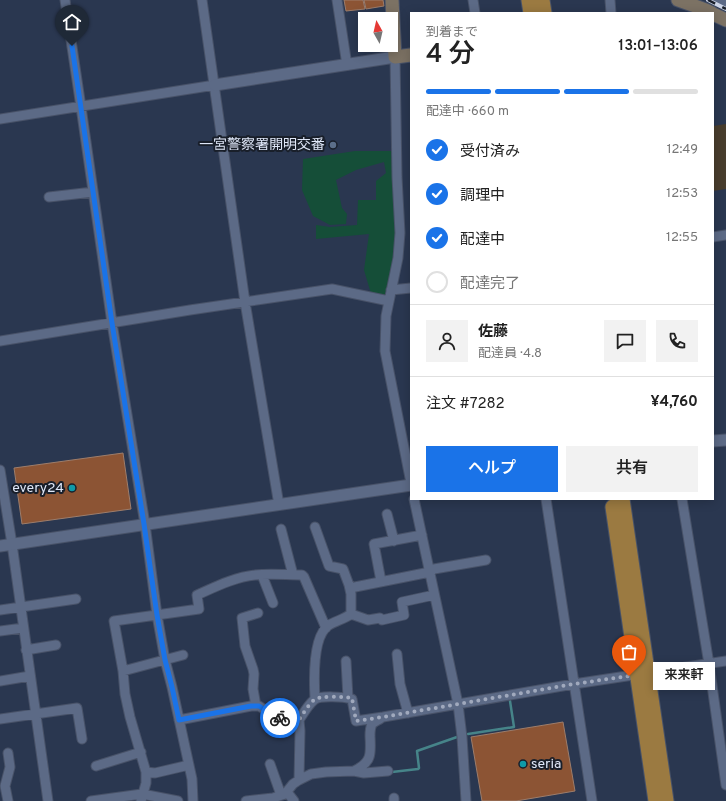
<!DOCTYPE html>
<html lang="ja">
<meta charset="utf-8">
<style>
:root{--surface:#fff;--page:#f2f2f2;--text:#222;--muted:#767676;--line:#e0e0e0;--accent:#1a73e8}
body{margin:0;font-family:Overpass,"Noto Sans JP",sans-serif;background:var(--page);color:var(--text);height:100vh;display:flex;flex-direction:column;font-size:15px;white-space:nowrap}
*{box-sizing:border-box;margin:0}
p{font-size:13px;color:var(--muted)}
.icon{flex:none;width:22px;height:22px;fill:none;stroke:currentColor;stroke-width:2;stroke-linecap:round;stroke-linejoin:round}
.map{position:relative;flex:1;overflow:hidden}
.drawer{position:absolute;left:410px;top:12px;width:304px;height:488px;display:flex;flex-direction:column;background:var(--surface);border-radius:0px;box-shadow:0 2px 10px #0003}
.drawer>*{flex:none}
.needle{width:26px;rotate:352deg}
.controls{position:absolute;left:358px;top:12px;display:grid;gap:8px}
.controls a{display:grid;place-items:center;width:40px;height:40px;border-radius:0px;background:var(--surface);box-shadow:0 2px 10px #0003;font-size:20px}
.pin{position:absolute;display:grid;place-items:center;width:34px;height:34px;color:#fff;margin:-41px -17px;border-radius:50% 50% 50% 0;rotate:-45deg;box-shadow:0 0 4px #0007}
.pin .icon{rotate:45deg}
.courier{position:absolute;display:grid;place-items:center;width:40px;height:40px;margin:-20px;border:3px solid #1a73e8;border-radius:50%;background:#fff;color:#222;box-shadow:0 1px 5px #0007}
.bubble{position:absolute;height:28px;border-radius:0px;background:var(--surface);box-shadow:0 2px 10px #0003;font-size:13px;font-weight:600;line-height:28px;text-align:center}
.overview em{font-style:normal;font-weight:600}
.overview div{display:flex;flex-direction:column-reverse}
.overview{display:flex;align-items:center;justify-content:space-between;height:68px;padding:0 16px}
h1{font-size:26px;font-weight:600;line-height:30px}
.bar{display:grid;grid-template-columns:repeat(4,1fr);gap:6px 4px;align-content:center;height:48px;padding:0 16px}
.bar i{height:5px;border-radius:3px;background:var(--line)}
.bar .active{background:var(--accent)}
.bar p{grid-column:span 4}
.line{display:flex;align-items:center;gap:10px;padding:0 16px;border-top:1px solid var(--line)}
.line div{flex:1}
.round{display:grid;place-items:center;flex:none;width:42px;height:42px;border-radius:0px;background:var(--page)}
ol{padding:0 16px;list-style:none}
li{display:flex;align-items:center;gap:12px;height:44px}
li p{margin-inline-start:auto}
li .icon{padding:4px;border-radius:50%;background:var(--accent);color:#fff;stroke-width:4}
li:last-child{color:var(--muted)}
li i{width:22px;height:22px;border:2px solid var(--line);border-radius:50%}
.action{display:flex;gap:8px;margin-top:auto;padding:8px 16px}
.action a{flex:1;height:46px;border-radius:0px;background:var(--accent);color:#fff;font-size:16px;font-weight:600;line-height:46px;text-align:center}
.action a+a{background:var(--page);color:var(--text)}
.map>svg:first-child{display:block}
</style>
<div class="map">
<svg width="726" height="801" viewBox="0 0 726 801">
<rect width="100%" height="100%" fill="#2a3750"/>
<!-- education -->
<path fill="#483d2d" d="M 726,124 L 726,189 L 713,191 L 713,126 Z"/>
<!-- green -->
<path fill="#154e38" d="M 355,151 L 396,151 L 400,233 L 389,301 L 372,297 L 364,270 L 369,234 L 316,239 L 316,225 L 330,227 L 357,225 L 358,200 L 376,200 L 376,181 L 386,173 L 384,162 L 356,170 L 336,180 L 342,208 L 347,214 L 346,224 L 330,225 L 313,216 L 302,190 L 303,159 Z"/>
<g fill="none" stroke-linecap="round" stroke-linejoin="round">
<!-- stream -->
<path stroke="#468489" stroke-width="2.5" d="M 468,734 L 514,727 L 510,701
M 392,772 L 418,769 L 419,768 L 417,751 L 457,737"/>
</g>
<!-- building -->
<path fill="#8c5434" stroke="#9d7d6b" d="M 344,0 L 363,0 L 365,9 L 346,11 Z
M 364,0 L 383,0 L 384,6 L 366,9 Z
M 123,453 L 131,509 L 22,524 L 14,468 Z
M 563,722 L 575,791 L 516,801 L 482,801 L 471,737 Z"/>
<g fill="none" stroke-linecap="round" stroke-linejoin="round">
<!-- minor casing -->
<g stroke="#485268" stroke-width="11">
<path id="minor" d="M 65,0 L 81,107 L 112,323 L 145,524 L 157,615 L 165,660 L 172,687 L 192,779 L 193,801
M 202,0 L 245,302 L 279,505
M 337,0 L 347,65
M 473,0 L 475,13
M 610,0 L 611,13
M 718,0 L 726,3
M 395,57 L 397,177 L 400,233 L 398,258 L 386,316 L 385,351 L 411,483
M 0,119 L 215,85
M 49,197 L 93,192
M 713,237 L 726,235
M 391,290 L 411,288
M 0,341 L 190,310 L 332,289 L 389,301
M 0,470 L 12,544 L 48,801
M 414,499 L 458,704 L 462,737 L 466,801
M 546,499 L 592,801
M 682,499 L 709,664 L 726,785
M 387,514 L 394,541
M 315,527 L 329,566 L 343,569 L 349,585 L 351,594 L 351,614 C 344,619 336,621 329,625 C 312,636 314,681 315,699
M 281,529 L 293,575
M 262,575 L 273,603
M 381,581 L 374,544 L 422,535
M 350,588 L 430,572 L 434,569 L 486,560
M 0,610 L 76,599
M 351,614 L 368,620 L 380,618 L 382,620 L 404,615 L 402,602 L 434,595
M 0,631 L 23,628
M 26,650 L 56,645
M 397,654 L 400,684 L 408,713
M 346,661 L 348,698
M 123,671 L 183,655
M 0,681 L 30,676
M 256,706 L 253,689 L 254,674 L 253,669 L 245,646 L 242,618 L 258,613
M 0,719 L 77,708 L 82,739
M 179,720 L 251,706 L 259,706 L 271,714 L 285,720 L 299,720 C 303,714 308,705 314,700 C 320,695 344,697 352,699 L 356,721 L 383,717 L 574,684 L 726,661
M 299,720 L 300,731 L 299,780
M 8,753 L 10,767 L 5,786 L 8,801
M 270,764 L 281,795
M 96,766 L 141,752
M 354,771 C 372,762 371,754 370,736 C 370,732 370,728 372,724 C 374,722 378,720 380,719
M 146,772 L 155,773 L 189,765
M 287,792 L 294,801
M 394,798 L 394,801
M 91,801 L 142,794 L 178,801
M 141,801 L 146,783 L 146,772 L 130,717 L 125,694 L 123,671 L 114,621 L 199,609 L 197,595 C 215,587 235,577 255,575 C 270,573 286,575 302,575 L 304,577 L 326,628
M 246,801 L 273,798 L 285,794 L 293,784 L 299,780 L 311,774 L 326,772 L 354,771 L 364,773 L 388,771"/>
</g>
<!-- tertiary casing -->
<g stroke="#485268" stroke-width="13">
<path id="tertiary" d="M 215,85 L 395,57
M 713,441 L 726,440
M 0,546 C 137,526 274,506 411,485"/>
</g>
<!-- secondary casing -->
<g stroke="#485268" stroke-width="15">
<path id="secondary" d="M 392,0 L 395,57 L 411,55
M 678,0 L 706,10 L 712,13
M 713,14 L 726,20"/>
</g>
<!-- primary casing -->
<g stroke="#485268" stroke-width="17">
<path id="primary" d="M 529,0 L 531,13
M 542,0 L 544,13
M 622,499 L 666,801
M 613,507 L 656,801"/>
</g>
<!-- minor -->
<use href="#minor" stroke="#5c6a86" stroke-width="9"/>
<!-- tertiary -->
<use href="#tertiary" stroke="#5c6a86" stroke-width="11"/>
<!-- secondary -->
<use href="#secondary" stroke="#7c7264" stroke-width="13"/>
<!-- primary -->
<use href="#primary" stroke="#9b7a41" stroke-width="15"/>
<!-- rail casing -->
<g stroke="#ccd4e6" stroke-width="4">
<path id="rail" d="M 708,0 L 726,9"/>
</g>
<!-- rail -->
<use href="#rail" stroke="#191f2a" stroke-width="2.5" stroke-dasharray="8" stroke-linecap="butt"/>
</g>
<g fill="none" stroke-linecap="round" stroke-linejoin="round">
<!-- done -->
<path stroke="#a0a9bd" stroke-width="4" stroke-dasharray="0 7.2" d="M 280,718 L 285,720 L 299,720 C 303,714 308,705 314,700 C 320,695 344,697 352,698 L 356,721 L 383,717 L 574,684 L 629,676"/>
<!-- route -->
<path stroke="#1a73e8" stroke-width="5" d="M 72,46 L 112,323 L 144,524 L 157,615 L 165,660 L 172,687 L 179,720 L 251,706 L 259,706 L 271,714 L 280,718"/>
</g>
<!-- markers -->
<circle fill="#5c6f8a" stroke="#191f2a" stroke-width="1.5" cx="333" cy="145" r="4"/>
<g fill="#0f9aa8" stroke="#191f2a" stroke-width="1.5">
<circle cx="72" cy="488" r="4"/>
<circle cx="523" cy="764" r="4"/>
</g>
<g text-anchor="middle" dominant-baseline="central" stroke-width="4" stroke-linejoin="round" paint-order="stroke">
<!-- poi labels -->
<g font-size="14" fill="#dfe7f8" stroke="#191f2a" text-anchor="end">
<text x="325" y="145">一宮警察署開明交番</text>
<text x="64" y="488">every24</text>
<text x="531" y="764" text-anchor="start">seria</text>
</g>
</g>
</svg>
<div class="controls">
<a><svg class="needle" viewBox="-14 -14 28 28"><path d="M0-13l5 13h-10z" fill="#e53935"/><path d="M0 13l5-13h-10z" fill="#767676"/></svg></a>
</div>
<div class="pin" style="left:629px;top:676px;background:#ea580c"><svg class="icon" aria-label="bag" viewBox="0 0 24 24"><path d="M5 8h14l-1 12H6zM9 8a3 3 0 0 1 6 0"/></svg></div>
<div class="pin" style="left:72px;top:46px;background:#1f2937"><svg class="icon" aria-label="home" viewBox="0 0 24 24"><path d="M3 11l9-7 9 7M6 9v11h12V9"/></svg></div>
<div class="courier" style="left:280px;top:718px"><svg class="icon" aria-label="bike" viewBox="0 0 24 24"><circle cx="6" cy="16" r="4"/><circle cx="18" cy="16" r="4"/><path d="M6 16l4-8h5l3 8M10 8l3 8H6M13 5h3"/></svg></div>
<div class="bubble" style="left:653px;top:662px;width:62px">来来軒</div>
<section class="drawer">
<div class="overview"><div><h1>4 分</h1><p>到着まで</p></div><em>13:01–13:06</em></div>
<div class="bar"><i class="active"></i><i class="active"></i><i class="active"></i><i></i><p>配達中 · 660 m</p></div>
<ol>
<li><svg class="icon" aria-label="check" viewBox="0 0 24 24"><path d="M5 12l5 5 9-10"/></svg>受付済み<p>12:49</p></li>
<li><svg class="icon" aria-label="check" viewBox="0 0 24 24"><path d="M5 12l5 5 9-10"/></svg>調理中<p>12:53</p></li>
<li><svg class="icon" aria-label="check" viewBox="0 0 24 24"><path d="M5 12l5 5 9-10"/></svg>配達中<p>12:55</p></li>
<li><i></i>配達完了</li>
</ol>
<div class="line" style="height:72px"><a class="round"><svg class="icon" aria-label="person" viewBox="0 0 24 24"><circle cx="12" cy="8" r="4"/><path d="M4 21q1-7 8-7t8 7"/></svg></a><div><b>佐藤</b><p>配達員 · 4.8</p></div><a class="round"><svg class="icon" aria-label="chat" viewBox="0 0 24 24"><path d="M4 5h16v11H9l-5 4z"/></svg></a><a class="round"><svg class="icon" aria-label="phone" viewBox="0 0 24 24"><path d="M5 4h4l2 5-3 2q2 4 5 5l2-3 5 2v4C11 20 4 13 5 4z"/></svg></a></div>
<div class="line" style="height:52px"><div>注文 #7282</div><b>¥4,760</b></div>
<div class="action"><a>ヘルプ</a><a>共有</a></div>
</section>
</div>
